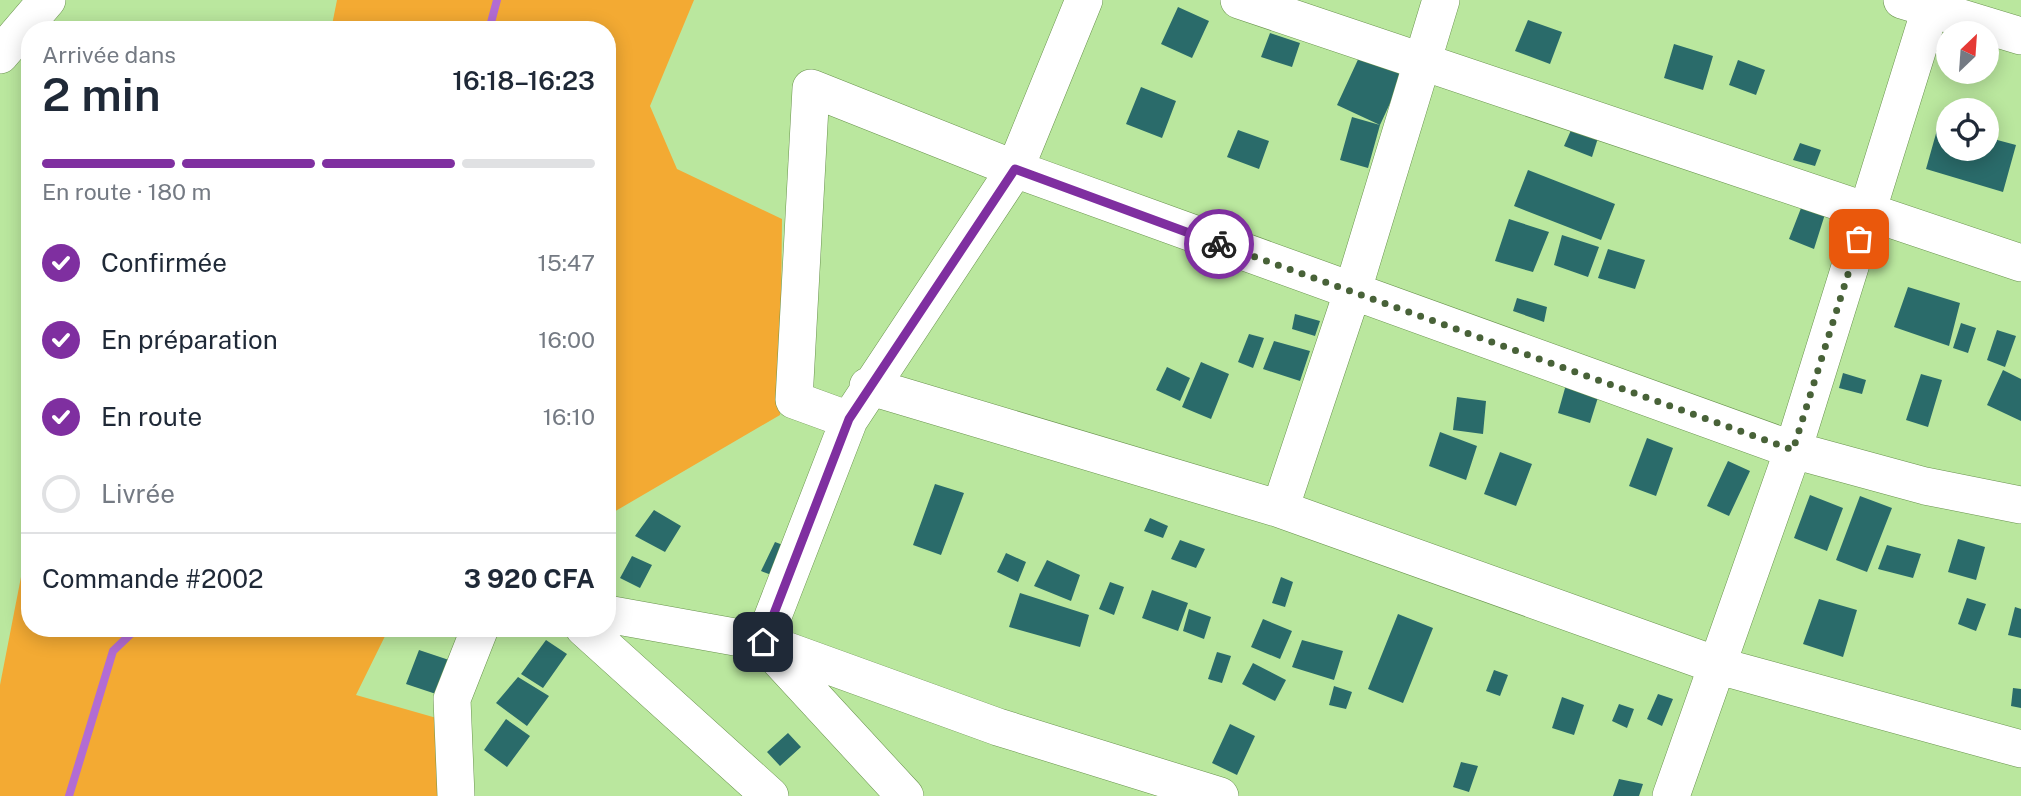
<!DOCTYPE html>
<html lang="fr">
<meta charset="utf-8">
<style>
:root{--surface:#fff;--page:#f6f6f7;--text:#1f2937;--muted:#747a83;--line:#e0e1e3;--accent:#7f2fa0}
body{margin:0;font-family:"Public Sans",sans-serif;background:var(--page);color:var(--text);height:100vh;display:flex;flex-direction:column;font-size:26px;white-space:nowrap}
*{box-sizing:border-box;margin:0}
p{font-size:23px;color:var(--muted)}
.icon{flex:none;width:38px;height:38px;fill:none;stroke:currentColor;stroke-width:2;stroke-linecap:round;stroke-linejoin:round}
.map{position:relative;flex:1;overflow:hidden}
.panel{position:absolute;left:21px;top:21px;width:595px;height:616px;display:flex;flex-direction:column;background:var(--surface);border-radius:28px;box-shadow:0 4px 18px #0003}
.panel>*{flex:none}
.needle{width:46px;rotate:25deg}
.fabs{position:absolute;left:1936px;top:21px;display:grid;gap:14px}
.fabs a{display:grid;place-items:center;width:63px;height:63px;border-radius:50%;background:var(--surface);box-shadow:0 4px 18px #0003;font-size:35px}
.pin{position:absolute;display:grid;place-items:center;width:60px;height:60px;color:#fff;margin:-30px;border-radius:14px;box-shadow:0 4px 10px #0006}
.courier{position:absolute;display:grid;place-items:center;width:70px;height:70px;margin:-35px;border:5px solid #7f2fa0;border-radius:50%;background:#fff;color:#222;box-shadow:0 2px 9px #0007}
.headline em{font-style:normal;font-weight:600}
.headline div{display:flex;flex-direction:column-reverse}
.headline{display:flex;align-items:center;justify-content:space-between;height:119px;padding:0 21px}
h1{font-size:46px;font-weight:600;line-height:52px}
.bar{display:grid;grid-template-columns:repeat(4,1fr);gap:10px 7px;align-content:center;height:84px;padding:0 21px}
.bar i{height:9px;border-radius:5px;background:var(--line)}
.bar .on{background:var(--accent)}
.bar p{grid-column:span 4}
.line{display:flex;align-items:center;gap:18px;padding:0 21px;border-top:2px solid var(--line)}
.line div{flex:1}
ol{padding:0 21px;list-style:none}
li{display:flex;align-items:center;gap:21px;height:77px}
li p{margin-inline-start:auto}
li .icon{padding:7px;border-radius:50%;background:var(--accent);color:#fff;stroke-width:4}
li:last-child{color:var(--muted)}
li i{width:38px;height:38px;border:4px solid var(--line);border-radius:50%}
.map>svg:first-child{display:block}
</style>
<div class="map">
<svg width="2021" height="796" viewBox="0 0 2021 796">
<rect width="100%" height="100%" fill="#bae79e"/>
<!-- green -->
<path fill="#f3aa33" d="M 337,0 L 694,0 L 650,106 L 677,169 L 782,219 L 780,415 L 607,516 L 607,30 L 331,30 Z
M 30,555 L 30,628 L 389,628 L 356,695 L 440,719 L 451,796 L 0,796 L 0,685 L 21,577 Z"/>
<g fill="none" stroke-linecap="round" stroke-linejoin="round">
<!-- stream -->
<path stroke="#b26cd3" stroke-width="8" d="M 489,30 L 497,0
M 69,796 L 113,651 L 137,628"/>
</g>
<!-- building -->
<path fill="#2a6b6a" d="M 1178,7 L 1209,21 L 1192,58 L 1161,44 Z
M 1528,20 L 1562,32 L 1550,64 L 1515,51 Z
M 1270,33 L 1300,43 L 1292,67 L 1261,57 Z
M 1674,44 L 1713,56 L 1703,90 L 1664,78 Z
M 1361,53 L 1404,73 L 1380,125 L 1368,168 L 1340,160 L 1352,117 L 1380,125 L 1337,105 Z
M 1738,60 L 1765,70 L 1756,95 L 1729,85 Z
M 1141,87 L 1176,101 L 1162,138 L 1126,124 Z
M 1939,123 L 1948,125 L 1948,149 L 1986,149 L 1986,137 L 2016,145 L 2003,192 L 1926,169 Z
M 1572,128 L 1598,138 L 1592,157 L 1564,146 Z
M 1238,130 L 1269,141 L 1259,169 L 1227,157 Z
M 1800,143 L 1821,150 L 1815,166 L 1793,160 Z
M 1528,170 L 1615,204 L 1601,240 L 1514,206 Z
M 1803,203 L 1826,211 L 1814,249 L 1789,239 Z
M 1509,219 L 1549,232 L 1533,272 L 1495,261 Z
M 1562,235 L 1599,247 L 1588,277 L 1554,265 Z
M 1608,249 L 1645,260 L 1635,289 L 1598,278 Z
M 1908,287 L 1960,303 L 1949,346 L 1894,327 Z
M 1517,298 L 1547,307 L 1544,322 L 1513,311 Z
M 1295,314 L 1320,321 L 1315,336 L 1292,329 Z
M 1961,323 L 1976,328 L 1968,353 L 1953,348 Z
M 1997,330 L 2016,336 L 2005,367 L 1987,360 Z
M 1249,334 L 1264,338 L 1253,368 L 1238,362 Z
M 1274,341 L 1310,351 L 1300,381 L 1263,369 Z
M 1201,362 L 1229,374 L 1211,419 L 1182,407 Z
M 1167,367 L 1190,378 L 1180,401 L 1156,390 Z
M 2003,370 L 2021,379 L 2021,421 L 1987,405 Z
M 1843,373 L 1866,380 L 1862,394 L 1839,388 Z
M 1921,374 L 1942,380 L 1928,427 L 1906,420 Z
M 1567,381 L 1600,391 L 1590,423 L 1558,413 Z
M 1457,397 L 1486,401 L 1483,434 L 1453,430 Z
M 1440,432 L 1477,446 L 1466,480 L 1429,466 Z
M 1647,438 L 1673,448 L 1656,496 L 1629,486 Z
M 1500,452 L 1532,464 L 1516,506 L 1484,494 Z
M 1728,461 L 1750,471 L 1729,516 L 1707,506 Z
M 935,484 L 964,493 L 941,555 L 913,545 Z
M 1810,495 L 1843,508 L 1827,551 L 1794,538 Z
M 1860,496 L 1892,508 L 1867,572 L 1836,560 Z
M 654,510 L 681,526 L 665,552 L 635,536 Z
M 1150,518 L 1168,526 L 1163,538 L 1144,531 Z
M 1958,539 L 1985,547 L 1976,580 L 1948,572 Z
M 1180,540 L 1205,549 L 1196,568 L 1171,559 Z
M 775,542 L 791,548 L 777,577 L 761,571 Z
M 1887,545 L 1921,554 L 1913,578 L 1878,569 Z
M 1006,553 L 1026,562 L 1018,582 L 997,572 Z
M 632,556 L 652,565 L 640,588 L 620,578 Z
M 1047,560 L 1080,575 L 1071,601 L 1034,586 Z
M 1281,577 L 1293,582 L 1285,607 L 1272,603 Z
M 1110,582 L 1124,587 L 1114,615 L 1099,609 Z
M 1152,590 L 1188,603 L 1178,631 L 1142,618 Z
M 1020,593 L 1089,615 L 1080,647 L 1009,627 Z
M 1967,598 L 1986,604 L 1976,631 L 1958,624 Z
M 1819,599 L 1857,610 L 1843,657 L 1803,644 Z
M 2015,607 L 2021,609 L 2021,638 L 2008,635 Z
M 1189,609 L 1211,617 L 1204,639 L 1183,631 Z
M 1398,614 L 1433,628 L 1403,703 L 1368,689 Z
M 1263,619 L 1292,631 L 1280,659 L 1251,647 Z
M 546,640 L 567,654 L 543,688 L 521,674 Z
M 1302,640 L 1343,651 L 1334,680 L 1292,667 Z
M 419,650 L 458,663 L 445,697 L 406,684 Z
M 1217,652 L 1231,656 L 1222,683 L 1208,679 Z
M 1253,663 L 1286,680 L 1275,701 L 1242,684 Z
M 1494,670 L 1508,675 L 1500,696 L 1486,691 Z
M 518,677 L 549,696 L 527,726 L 496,703 Z
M 1334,686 L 1352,692 L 1346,709 L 1329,705 Z
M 2013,688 L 2021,689 L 2021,708 L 2011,706 Z
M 1658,694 L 1673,699 L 1662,726 L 1647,719 Z
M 1562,697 L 1584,705 L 1574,735 L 1552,728 Z
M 1619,704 L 1634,709 L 1627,728 L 1612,721 Z
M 506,719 L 530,736 L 507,767 L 484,750 Z
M 1230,724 L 1255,736 L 1237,775 L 1212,763 Z
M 788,733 L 801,747 L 780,766 L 767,752 Z
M 1461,762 L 1478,766 L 1469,792 L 1453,787 Z
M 1619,779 L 1643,784 L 1639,796 L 1613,796 Z"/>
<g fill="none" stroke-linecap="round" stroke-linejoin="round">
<!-- minor casing -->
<g stroke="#69934d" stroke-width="38">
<path id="minor" d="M 1239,0 L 2021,263
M 1902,0 L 2021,36
M 0,55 L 47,0
M 868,386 L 1280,509 L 1719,666 L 2021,749
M 849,420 L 794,400 L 811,88 L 1015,169 L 1793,450 L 1925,486 L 2021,505
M 1280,509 L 1352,293 L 1441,0
M 607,614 L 763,642 L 998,727 L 1220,796
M 584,628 L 770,796
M 456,796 L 452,699 L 480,628
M 905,796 L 763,642 L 849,420 L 1015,169 L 1084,0
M 1671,796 L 1793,450 L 1933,0"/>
</g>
<!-- minor -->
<use href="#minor" stroke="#fff" stroke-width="37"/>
</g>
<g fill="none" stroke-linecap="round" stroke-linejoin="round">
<!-- done -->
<path stroke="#486238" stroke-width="7" stroke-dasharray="0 12.6" d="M 1219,244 L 1793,450 L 1859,239"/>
<!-- route -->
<path stroke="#7f2fa0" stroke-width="9" d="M 763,642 L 849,419 L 1015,169 L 1219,244"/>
</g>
</svg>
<div class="fabs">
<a><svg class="needle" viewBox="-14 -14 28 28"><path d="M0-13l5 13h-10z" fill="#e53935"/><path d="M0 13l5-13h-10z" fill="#747a83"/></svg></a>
<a><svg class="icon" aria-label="locate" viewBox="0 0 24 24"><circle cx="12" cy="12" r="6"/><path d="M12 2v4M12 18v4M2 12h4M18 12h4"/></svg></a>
</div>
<div class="pin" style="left:1859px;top:239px;background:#ea580c"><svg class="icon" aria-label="bag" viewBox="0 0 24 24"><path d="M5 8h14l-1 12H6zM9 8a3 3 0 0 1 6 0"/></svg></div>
<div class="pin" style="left:763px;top:642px;background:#1f2937"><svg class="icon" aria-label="home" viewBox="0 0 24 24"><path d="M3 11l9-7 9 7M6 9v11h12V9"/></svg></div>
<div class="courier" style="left:1219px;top:244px"><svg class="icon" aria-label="bike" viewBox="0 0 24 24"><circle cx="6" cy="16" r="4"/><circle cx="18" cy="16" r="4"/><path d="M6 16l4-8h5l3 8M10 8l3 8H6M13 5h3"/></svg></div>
<section class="panel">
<div class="headline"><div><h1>2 min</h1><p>Arrivée dans</p></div><em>16:18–16:23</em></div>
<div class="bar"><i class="on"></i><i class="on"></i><i class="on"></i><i></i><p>En route · 180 m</p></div>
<ol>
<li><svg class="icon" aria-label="check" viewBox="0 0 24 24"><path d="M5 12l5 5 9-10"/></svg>Confirmée<p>15:47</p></li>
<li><svg class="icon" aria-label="check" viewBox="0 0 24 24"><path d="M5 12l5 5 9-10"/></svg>En préparation<p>16:00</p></li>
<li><svg class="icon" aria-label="check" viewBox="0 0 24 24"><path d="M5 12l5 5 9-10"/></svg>En route<p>16:10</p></li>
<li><i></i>Livrée</li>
</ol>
<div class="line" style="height:91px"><div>Commande #2002</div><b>3 920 CFA</b></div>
</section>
</div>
